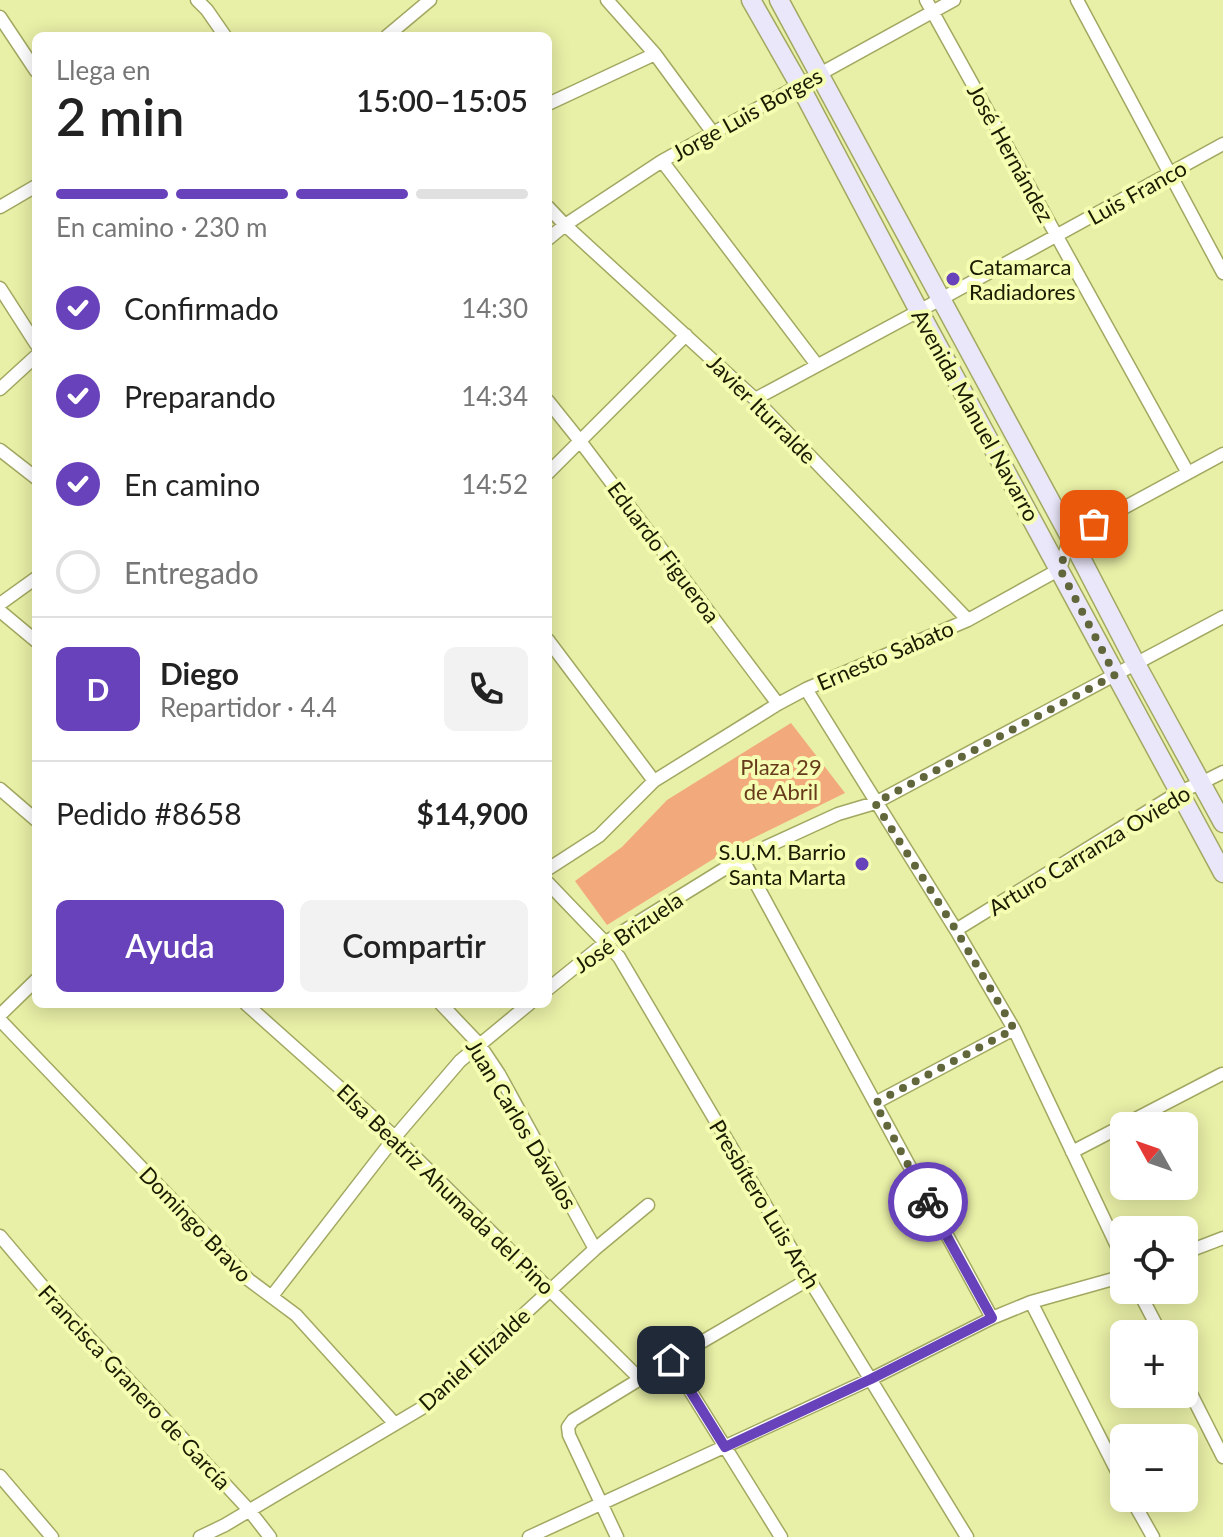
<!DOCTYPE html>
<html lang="es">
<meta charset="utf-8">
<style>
:root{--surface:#fff;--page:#f2f2f2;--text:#222;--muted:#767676;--line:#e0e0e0;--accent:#6842bb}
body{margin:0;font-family:Lato,sans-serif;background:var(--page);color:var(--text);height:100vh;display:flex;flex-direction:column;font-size:30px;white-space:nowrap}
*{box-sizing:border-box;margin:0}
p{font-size:26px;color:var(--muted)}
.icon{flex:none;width:44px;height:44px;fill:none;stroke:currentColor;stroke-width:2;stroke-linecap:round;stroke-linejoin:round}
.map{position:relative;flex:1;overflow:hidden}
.side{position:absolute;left:32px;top:32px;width:520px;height:976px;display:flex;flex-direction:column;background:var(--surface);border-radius:12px;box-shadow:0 4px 20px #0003}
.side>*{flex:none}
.needle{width:52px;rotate:310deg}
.controls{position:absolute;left:1110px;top:1112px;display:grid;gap:16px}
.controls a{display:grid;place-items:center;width:88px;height:88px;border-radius:12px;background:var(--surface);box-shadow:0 4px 20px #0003;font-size:40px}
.pin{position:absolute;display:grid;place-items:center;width:68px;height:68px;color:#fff;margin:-34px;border-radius:16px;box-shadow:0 4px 12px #0006}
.courier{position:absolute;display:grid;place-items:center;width:80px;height:80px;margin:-40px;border:6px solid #6842bb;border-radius:50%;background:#fff;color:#222;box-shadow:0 2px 10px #0007}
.head em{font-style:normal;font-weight:600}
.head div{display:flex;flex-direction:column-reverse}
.head{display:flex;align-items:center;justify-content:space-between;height:136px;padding:0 24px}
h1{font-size:52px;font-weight:600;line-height:60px}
.bar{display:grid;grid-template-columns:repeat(4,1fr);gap:12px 8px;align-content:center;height:96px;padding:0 24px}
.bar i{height:10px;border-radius:6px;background:var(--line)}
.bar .current{background:var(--accent)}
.bar p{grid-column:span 4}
.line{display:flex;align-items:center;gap:20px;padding:0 24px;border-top:2px solid var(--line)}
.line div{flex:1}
.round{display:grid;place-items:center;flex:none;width:84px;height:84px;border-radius:12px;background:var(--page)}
ol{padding:0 24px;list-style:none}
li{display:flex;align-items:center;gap:24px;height:88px}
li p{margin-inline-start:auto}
li .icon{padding:8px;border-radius:50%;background:var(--accent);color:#fff;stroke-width:4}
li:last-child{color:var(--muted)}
li i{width:44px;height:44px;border:4px solid var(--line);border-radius:50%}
.primary-button{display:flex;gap:16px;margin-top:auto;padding:16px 24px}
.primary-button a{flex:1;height:92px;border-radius:12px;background:var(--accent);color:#fff;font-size:32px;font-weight:600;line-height:92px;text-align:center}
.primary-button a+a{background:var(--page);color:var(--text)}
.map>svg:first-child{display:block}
</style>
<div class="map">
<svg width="1223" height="1537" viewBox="0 0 1223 1537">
<rect width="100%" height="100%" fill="#e8efa6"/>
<!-- green -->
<path fill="#f2a97b" d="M 791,723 L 845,793 L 723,853 L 607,925 L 575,881 L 622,847 L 667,800 Z"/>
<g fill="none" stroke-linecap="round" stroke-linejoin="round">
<!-- street casing -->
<g stroke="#a2a861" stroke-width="15">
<path id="street" d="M 197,0 L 207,10 L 225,36
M 607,0 L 655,54 L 713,133
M 926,0 L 1188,473
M 1077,0 L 1223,273
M 0,17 L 36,71
M 387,36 L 430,0
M 548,104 L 655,54
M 662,161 L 817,365
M 0,207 L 36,186
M 548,207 L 565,225 L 755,399 L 968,620
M 548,239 L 565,225 L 662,161 L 954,0
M 0,288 L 36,344
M 0,389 L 36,356
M 755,399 L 941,299 L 1223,144
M 548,401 L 580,441 L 778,704
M 0,450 L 36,478
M 548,473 L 686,335
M 0,604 L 36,578
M 0,611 L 36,641
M 548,640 L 654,781
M 806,689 L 956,930 L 1014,1029 L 1124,1261
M 0,789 L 36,820
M 742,858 L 992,1318
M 548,869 L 599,836 L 654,781 L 778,704 L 806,689 L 968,620 L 1060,569 L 1070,537 L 1223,454
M 548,883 L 619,957 L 809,1279 L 967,1537
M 956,930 L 1179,792 L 1201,783 L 1223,772
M 548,989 L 606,942 L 742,858 L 838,814 L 875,803 L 1223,617
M 246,1004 L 395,1137 L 640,1379
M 441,1004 L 479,1044 L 499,1074 L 595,1249
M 0,1015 L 36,980
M 0,1020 L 249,1280 L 296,1315 L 395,1424
M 875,1103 L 1014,1029
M 1072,1152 L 1222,1074
M 0,1236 L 56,1302 L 249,1510 L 270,1537
M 1184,1253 L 1223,1238
M 1138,1290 L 1161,1334
M 272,1296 L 395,1137 L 460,1061 L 529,1004
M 1031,1302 L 1124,1485
M 671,1360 L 781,1537
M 1184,1380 L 1223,1457
M 0,1476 L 52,1537
M 1131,1498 L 1153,1537
M 200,1537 L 225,1525 L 422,1408 L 595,1249 L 648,1205
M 529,1537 L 871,1379 L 992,1318 L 1031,1302 L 1124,1276
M 617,1537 L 569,1435 L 568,1427 L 573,1420 L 671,1360 L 809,1279"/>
</g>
<!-- secondary casing -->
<g stroke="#a2a861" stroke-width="21">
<path id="secondary" d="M 751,0 L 800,86 L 919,311 L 1223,873
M 779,0 L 1070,537 L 1136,664 L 1223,823"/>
</g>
<!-- street -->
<use href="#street" stroke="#fff" stroke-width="12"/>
<!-- secondary -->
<use href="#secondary" stroke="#ebe7fb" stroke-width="18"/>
</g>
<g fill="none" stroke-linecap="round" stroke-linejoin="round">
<!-- done -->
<path stroke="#62663b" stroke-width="8" stroke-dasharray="0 14.4" d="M 928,1202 L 875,1103 L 1014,1029 L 956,930 L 875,803 L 1115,675 L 1060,569 L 1070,537 L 1094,524"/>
<!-- route -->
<path stroke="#6842bb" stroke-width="10" d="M 671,1360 L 725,1447 L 871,1379 L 992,1318 L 928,1202"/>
</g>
<!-- markers -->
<g fill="#6842bb" stroke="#f5fdb2" stroke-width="3">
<circle cx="953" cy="279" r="8"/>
<circle cx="862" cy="864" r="8"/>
</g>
<g text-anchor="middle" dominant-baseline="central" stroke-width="8" stroke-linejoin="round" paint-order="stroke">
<!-- street labels -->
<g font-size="22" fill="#1a1c01" stroke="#f5fdb2">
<text transform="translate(747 114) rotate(-29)">Jorge Luis Borges</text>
<text transform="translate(1011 153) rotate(61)">José Hernández</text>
<text transform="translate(1137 192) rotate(-29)">Luis Franco</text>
<text transform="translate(762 409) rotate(45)">Javier Iturralde</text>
<text transform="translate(976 415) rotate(61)">Avenida Manuel Navarro</text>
<text transform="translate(664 552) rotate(53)">Eduardo Figueroa</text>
<text transform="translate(885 655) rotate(-23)">Ernesto Sabato</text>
<text transform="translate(1089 850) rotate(-31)">Arturo Carranza Oviedo</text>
<text transform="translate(628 932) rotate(-34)">José Brizuela</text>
<text transform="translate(522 1124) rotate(59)">Juan Carlos Dávalos</text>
<text transform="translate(446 1189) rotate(44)">Elsa Beatriz Ahumada del Pino</text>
<text transform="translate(765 1204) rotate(59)">Presbítero Luis Arch</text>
<text transform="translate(196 1224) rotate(46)">Domingo Bravo</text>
<text transform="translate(474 1359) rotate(-42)">Daniel Elizalde</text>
<text transform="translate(135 1387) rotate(47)">Francisca Granero de García</text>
</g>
<!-- poi labels -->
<g font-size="22" fill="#1a1c01" stroke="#f5fdb2" text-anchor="start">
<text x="969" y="266">Catamarca<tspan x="969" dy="25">Radiadores</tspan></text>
<text x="846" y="851" text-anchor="end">S.U.M. Barrio<tspan x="846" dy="25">Santa Marta</tspan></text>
</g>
<!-- park labels -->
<g font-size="22" fill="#673a1b" stroke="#f5fdb2">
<text x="781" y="766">Plaza 29<tspan x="781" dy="25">de Abril</tspan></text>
</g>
</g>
</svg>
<div class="controls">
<a><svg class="needle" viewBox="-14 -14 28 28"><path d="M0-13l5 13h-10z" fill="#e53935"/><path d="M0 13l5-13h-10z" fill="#767676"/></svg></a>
<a><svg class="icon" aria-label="locate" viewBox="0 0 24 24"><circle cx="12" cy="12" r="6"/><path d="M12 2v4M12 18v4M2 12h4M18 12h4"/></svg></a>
<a>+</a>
<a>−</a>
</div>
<div class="pin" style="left:1094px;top:524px;background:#ea580c"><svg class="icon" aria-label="bag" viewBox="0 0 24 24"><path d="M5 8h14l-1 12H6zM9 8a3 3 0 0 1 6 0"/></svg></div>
<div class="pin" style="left:671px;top:1360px;background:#1f2937"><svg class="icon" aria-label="home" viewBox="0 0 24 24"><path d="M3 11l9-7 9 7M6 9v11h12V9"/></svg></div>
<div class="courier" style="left:928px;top:1202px"><svg class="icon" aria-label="bike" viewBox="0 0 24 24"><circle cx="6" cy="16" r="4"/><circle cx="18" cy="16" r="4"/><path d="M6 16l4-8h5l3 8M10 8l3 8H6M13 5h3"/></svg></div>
<section class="side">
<div class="head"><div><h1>2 min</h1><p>Llega en</p></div><em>15:00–15:05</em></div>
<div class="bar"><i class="current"></i><i class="current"></i><i class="current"></i><i></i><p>En camino · 230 m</p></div>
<ol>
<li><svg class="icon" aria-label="check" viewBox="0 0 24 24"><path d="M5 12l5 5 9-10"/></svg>Confirmado<p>14:30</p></li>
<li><svg class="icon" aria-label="check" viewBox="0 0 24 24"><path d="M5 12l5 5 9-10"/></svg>Preparando<p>14:34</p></li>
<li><svg class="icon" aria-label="check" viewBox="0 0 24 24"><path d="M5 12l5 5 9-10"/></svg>En camino<p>14:52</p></li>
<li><i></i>Entregado</li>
</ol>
<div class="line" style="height:144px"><b class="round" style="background:var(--accent);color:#fff">D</b><div><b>Diego</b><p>Repartidor · 4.4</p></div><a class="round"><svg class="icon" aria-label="phone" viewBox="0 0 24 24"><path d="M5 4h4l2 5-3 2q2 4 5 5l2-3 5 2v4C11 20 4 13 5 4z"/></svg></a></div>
<div class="line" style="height:104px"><div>Pedido #8658</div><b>$14,900</b></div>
<div class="primary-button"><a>Ayuda</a><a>Compartir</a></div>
</section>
</div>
